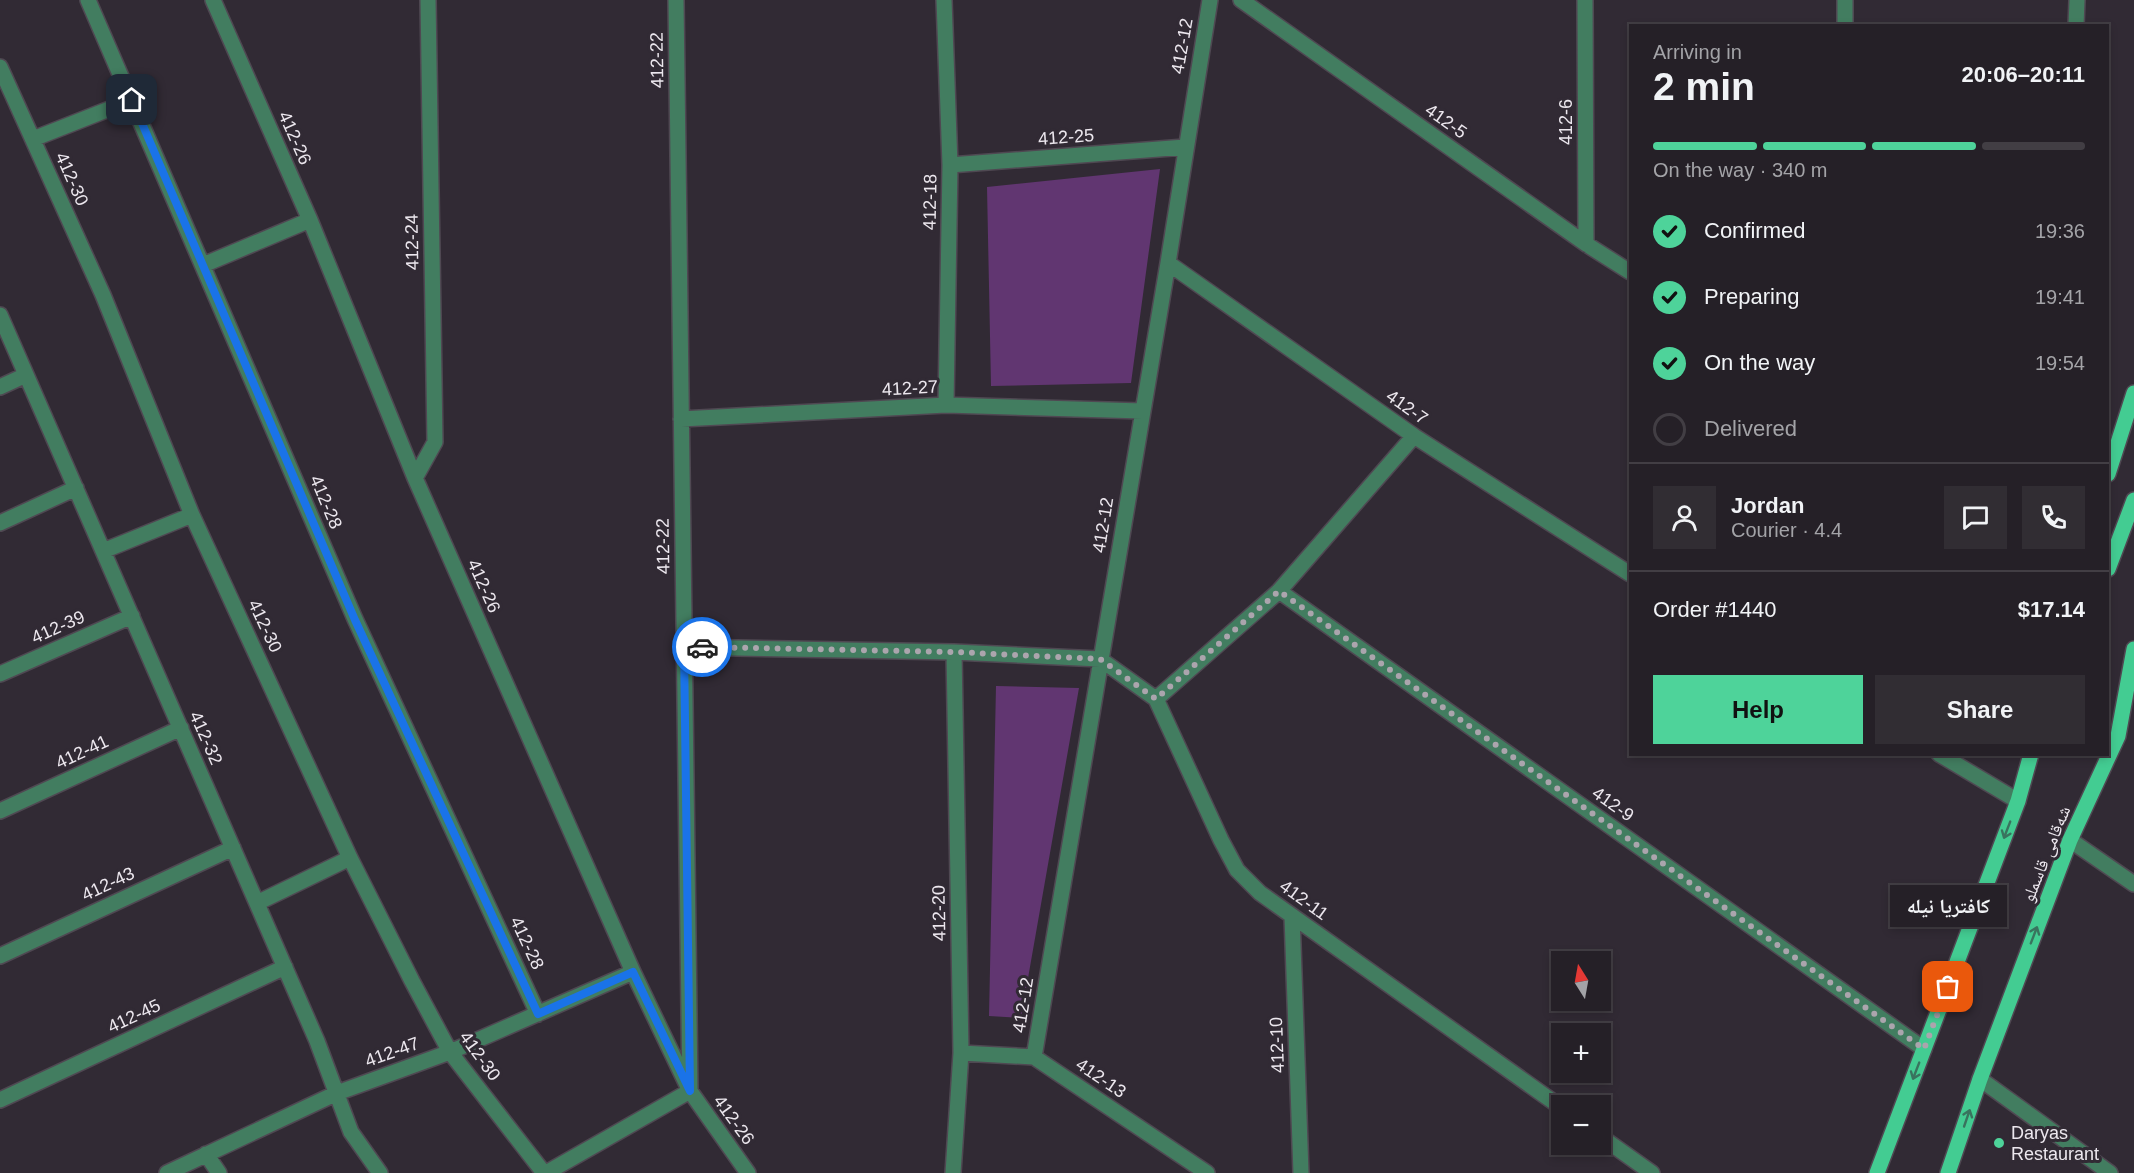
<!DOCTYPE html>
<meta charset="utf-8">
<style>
:root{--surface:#252027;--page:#312d33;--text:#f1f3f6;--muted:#a3a3a7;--line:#423e44;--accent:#4ed39a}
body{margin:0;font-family:Arial,"Noto Naskh Arabic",sans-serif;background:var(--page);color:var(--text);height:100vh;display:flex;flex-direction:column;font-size:22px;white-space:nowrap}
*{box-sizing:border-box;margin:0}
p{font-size:20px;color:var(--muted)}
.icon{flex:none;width:33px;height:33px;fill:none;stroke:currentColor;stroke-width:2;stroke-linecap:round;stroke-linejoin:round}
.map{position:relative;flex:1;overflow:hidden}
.side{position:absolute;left:1629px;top:24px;width:480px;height:732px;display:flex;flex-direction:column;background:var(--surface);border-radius:0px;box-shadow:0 3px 9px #0003,0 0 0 2px var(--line)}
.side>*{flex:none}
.needle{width:39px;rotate:349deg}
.tools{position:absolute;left:1551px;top:951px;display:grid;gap:12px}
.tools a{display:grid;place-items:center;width:60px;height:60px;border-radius:0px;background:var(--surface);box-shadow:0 3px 9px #0003,0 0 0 2px var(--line);font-size:30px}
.pin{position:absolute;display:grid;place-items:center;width:51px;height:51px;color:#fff;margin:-26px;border-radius:12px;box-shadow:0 3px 9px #0006}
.courier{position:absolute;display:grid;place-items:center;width:60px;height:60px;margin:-30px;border:4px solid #1a73e8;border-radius:50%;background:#fff;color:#222;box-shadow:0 2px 8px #0007}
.bubble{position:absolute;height:42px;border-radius:0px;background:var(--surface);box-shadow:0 3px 9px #0003,0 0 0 2px var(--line);font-size:20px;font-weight:700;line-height:42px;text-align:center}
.head em{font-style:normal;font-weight:700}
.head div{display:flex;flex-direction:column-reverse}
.head{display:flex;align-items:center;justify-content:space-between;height:102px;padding:0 24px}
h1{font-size:39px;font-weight:700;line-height:45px}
.bar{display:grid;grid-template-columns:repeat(4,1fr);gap:9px 6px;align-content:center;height:72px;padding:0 24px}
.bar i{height:8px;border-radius:4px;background:var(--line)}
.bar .on{background:var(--accent)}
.bar p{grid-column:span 4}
.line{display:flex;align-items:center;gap:15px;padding:0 24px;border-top:2px solid var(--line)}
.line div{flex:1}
.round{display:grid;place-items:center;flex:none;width:63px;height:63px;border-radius:0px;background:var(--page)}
ol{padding:0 24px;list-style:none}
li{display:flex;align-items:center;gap:18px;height:66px}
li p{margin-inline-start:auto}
li .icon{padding:6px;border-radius:50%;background:var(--accent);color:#111;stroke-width:4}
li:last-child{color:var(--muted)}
li i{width:33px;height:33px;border:3px solid var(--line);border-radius:50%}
.primary-button{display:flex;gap:12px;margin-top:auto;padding:12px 24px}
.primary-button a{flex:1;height:69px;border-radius:0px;background:var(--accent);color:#111;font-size:24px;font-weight:700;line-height:69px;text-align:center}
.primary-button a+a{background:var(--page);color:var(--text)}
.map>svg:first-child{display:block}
</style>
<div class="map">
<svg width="2134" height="1173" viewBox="0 0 2134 1173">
<rect width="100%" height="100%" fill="#312a34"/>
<!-- green -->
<path fill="#613671" d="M 1160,169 L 1131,383 L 991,386 L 987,187 Z
M 996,686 L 1079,688 L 1021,1018 L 989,1016 Z"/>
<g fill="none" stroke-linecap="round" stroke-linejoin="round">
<!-- minor casing -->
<g stroke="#4f4852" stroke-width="18">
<path id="minor" d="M 88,0 L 355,619 L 538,1014
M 213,0 L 310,220 L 415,478 L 633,972 L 690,1091 L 748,1173
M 944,0 L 950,165 L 946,405
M 1241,0 L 1586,244 L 1630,272
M 1585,0 L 1586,244
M 1845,0 L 1845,26
M 2076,26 L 2077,0
M 0,67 L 103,295 L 192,515 L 350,858 L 412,981 L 450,1052 L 544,1173
M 33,139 L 132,100
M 950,165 L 1185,147
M 1168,263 L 1414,436 L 1630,574
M 203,265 L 310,220
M 0,315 L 317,1041 L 351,1132 L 380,1173
M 0,387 L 26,375
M 681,419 L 946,405 L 1142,411
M 415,478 L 435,442 L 428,0
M 0,523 L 76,488
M 103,551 L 192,515
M 1279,591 L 1924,1049
M 684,647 L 954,652 L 1100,659 L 1156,699 L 1221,840 L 1237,870 L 1260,893 L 1562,1108
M 0,674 L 132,616
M 1156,699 L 1279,591 L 1414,436
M 1939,754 L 2018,801
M 0,811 L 181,728
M 2070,840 L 2134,884
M 257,903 L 350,858
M 1292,916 L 1301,1173
M 0,956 L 233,848
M 961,1053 L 1034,1057 L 1207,1173
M 1034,1057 L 1168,263 L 1210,0
M 1980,1079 L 2110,1173
M 0,1100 L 285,967
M 1600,1136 L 1652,1173
M 206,1154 L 219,1173
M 167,1173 L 337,1093 L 450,1052 L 633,972
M 546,1173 L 690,1091 L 676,0
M 953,1173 L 961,1053 L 954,652"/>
</g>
<!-- major casing -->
<g stroke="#4f4852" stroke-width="18">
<path id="major" d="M 2108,474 L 2134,393
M 2108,569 L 2134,500
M 1877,1173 L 2018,801 L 2031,754
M 1948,1173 L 1980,1079 L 2070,840 L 2118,736 L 2134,649"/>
</g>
<!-- minor -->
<use href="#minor" stroke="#427d60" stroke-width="15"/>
<!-- major -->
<use href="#major" stroke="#43cc92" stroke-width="15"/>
</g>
<!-- one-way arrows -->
<defs><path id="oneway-shaft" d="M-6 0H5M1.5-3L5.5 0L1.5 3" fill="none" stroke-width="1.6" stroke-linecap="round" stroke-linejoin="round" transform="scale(1.5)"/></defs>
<g stroke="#39735e">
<use href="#oneway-shaft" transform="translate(2007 830) rotate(111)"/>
<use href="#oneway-shaft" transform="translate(2034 935) rotate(-69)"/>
<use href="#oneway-shaft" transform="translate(1916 1071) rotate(111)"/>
<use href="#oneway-shaft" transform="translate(1967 1118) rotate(-71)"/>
</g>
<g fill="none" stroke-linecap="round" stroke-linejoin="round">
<!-- done -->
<path stroke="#aba5ad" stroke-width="6" stroke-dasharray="0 10.8" d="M 702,647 L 954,652 L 1100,659 L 1156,699 L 1279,591 L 1924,1049 L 1948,987"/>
<!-- route -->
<path stroke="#1a73e8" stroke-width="8" d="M 132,100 L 355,620 L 538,1014 L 633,972 L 690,1091 L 684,647 L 702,647"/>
</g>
<!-- markers -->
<circle fill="#4ed39a" stroke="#312a34" stroke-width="2" cx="1999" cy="1143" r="6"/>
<g text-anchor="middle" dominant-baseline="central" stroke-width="6" stroke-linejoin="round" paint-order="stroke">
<!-- street labels -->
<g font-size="18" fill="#ece7ee" stroke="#312a34">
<text transform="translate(1182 46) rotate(-80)">412-12</text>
<text transform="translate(657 60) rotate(-91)">412-22</text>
<text transform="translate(1446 121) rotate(35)">412-5</text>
<text transform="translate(1566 122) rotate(-90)">412-6</text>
<text transform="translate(1066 137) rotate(-4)">412-25</text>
<text transform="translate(295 138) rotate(66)">412-26</text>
<text transform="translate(72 179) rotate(66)">412-30</text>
<text transform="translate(930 202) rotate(-89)">412-18</text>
<text transform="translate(412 242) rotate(-91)">412-24</text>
<text transform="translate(910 388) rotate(-3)">412-27</text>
<text transform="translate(1407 407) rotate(35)">412-7</text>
<text transform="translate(326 502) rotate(67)">412-28</text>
<text transform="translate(1103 525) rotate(-81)">412-12</text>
<text transform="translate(663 546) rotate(-91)">412-22</text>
<text transform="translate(484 586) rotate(66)">412-26</text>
<text transform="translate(265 626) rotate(65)">412-30</text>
<text transform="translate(58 627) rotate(-24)">412-39</text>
<text transform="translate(206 738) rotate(66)">412-32</text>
<text transform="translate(82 752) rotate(-25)">412-41</text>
<text transform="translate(1613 804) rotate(35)">412-9</text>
<text transform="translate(2046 854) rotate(-68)">شەقامی قاسملو</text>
<text transform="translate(108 884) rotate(-25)">412-43</text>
<text transform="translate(1304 900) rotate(36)">412-11</text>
<text transform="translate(939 913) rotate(-91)">412-20</text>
<text transform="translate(527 943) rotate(65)">412-28</text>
<text transform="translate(1023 1005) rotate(-81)">412-12</text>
<text transform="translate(134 1016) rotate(-25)">412-45</text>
<text transform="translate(1277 1045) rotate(-92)">412-10</text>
<text transform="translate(392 1052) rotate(-20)">412-47</text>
<text transform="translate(480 1056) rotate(54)">412-30</text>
<text transform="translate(1101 1078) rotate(34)">412-13</text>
<text transform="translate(734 1120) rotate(54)">412-26</text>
</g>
<!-- poi labels -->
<g font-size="18" fill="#ece7ee" stroke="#312a34" text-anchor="start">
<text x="2011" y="1133">Daryas<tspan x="2011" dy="21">Restaurant</tspan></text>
</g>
</g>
</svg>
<div class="tools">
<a><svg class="needle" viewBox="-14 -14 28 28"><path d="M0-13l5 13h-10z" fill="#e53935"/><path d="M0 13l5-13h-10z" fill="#a3a3a7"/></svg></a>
<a>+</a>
<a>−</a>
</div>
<div class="pin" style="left:1948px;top:987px;background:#ea580c"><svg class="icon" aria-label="bag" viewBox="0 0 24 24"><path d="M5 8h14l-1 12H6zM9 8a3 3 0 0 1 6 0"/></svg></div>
<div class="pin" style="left:132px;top:100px;background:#1f2937"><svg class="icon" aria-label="home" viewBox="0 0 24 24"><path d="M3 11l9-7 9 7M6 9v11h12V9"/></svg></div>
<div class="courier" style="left:702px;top:647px"><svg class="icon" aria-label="car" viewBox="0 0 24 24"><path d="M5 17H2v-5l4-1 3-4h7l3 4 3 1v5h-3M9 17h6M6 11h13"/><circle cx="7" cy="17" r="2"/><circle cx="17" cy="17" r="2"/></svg></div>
<div class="bubble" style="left:1890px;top:885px;width:117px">کافتریا نیلە</div>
<section class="side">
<div class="head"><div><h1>2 min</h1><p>Arriving in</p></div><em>20:06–20:11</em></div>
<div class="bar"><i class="on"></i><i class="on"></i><i class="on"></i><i></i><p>On the way · 340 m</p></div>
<ol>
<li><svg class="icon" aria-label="check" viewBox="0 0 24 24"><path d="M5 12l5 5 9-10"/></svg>Confirmed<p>19:36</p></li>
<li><svg class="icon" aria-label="check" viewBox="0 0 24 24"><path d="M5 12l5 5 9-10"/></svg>Preparing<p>19:41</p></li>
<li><svg class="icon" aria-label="check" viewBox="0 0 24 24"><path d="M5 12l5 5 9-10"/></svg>On the way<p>19:54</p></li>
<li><i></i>Delivered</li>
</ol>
<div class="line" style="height:108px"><a class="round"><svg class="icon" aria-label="person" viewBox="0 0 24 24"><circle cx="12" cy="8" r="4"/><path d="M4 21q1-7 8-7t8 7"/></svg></a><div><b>Jordan</b><p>Courier · 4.4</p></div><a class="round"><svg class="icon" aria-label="chat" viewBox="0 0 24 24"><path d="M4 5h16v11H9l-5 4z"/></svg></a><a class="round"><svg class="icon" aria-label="phone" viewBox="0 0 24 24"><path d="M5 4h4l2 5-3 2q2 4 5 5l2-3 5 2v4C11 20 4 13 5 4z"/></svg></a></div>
<div class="line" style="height:78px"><div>Order #1440</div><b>$17.14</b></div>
<div class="primary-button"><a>Help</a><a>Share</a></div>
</section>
</div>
